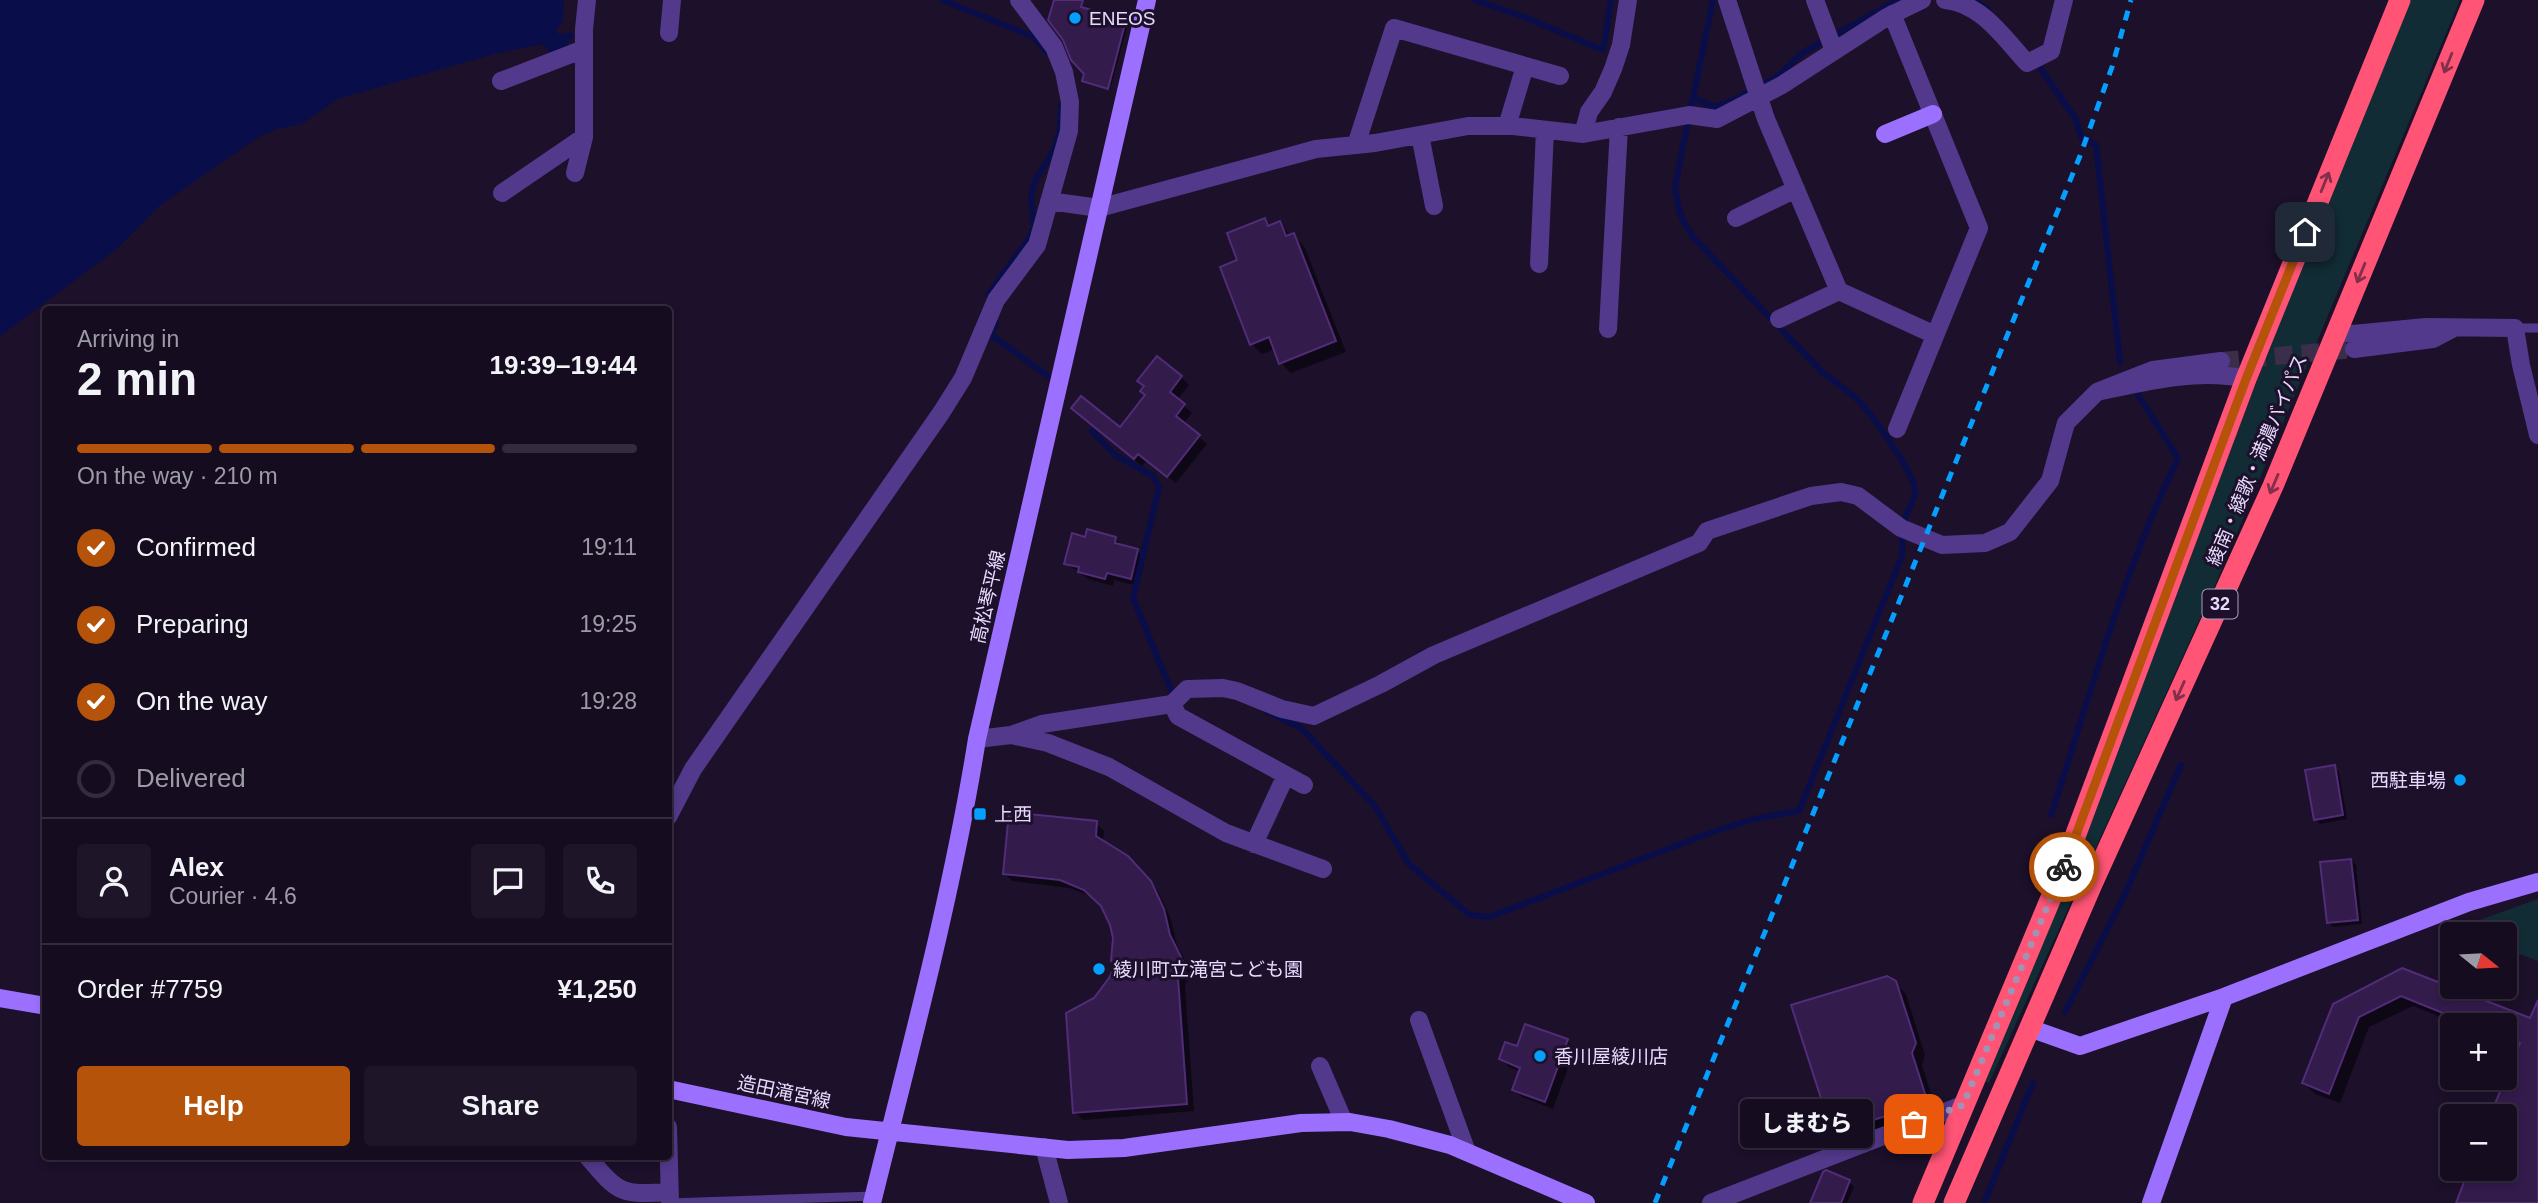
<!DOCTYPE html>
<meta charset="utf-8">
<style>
:root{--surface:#150c20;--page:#1e1529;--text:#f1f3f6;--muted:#9d9ba5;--line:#342c3e;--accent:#b45309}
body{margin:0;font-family:Arial,"Noto Sans JP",sans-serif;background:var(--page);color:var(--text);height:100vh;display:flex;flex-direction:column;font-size:26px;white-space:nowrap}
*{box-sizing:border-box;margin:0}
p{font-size:23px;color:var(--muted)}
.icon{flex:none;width:38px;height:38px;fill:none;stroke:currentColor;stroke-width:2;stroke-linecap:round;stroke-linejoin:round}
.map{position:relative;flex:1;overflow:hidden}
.drawer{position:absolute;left:42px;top:306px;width:630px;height:854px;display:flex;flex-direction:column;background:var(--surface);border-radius:7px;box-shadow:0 4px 10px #0003,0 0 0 2px var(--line)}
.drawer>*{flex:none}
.needle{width:46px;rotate:108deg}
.controls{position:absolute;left:2440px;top:922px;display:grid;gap:14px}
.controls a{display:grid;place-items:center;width:77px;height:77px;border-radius:7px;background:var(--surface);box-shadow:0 4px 10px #0003,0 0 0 2px var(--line);font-size:35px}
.pin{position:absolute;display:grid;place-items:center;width:60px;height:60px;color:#fff;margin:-30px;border-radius:14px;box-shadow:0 4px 10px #0006}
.courier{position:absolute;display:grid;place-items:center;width:70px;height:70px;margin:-35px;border:5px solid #b45309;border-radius:50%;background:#fff;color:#222;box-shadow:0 2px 9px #0007}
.bubble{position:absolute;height:49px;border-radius:7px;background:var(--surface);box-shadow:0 4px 10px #0003,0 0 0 2px var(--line);font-size:23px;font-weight:800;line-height:49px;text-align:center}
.overview em{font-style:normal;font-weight:800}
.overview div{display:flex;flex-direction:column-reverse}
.overview{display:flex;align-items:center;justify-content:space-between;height:119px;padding:0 35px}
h1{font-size:46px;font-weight:800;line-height:52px}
.bar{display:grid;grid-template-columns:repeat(4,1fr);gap:10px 7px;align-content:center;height:84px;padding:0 35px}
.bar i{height:9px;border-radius:5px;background:var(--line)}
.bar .on{background:var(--accent)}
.bar p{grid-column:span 4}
.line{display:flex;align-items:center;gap:18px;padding:0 35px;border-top:2px solid var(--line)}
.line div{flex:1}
.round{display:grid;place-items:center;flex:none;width:74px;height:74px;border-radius:7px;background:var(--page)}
ol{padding:0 35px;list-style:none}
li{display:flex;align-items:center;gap:21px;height:77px}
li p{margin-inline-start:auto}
li .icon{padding:7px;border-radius:50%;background:var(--accent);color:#fff;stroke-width:4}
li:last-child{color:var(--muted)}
li i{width:38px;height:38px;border:4px solid var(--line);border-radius:50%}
.cta{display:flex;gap:14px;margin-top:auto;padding:14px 35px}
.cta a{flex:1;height:80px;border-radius:7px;background:var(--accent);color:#fff;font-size:28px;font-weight:800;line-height:80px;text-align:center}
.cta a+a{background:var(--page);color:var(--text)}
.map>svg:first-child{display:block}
</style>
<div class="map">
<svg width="2538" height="1203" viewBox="0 0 2538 1203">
<rect width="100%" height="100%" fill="#1c102a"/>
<!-- green -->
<path fill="#122c35" d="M 2411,0 L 2460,0 L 2213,590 L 1989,1083 L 1985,1082 C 2081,858 2163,629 2249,401 C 2301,266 2356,133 2411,0 Z
M 2538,899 L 2538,961 L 2504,948 L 2504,934 L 2476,934 L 2471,923 Z"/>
<!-- water -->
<path fill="#090e4a" d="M 0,0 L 564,0 L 562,23 L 556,30 L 559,35 L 571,32 L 574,35 L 565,47 L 552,55 L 542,44 L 494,54 L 338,99 L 302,124 L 276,129 L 259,137 L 159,206 L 118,248 L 0,336 Z"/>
<!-- shadow -->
<path fill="#0007" d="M 1056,0 L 1068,0 L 1082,4 L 1084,10 L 1125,21 L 1128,24 L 1110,90 L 1084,80 L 1086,73 Z
M 1265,220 L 1271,227 L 1279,223 L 1291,236 L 1293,235 L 1304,246 L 1346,352 L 1291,373 L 1281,363 L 1275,349 L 1262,354 L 1252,344 L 1240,261 Z
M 1181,377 L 1189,385 L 1177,400 L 1192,413 L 1183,424 L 1207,444 L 1176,483 L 1147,460 L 1142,466 L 1073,408 L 1120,430 Z
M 1115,538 L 1123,546 L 1137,551 L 1145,558 L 1138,586 L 1114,580 L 1113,586 L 1088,579 L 1066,563 L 1086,539 Z
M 2335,767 L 2339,772 L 2347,819 L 2320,824 L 2315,819 Z
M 1096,823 L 1104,831 L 1103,842 L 1135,866 L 1158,891 L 1171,919 L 1177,945 L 1190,970 L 1185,986 L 1194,1111 L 1083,1120 L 1075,1112 L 1095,999 L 1111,979 L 1117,966 L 1112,924 L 1103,906 L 1094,897 L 1069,888 L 1012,881 L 1004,873 Z
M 2351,860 L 2356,865 L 2362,924 L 2333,927 L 2328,922 Z
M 2402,970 L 2538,1023 L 2538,1203 L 2457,1203 L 2471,1169 L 2504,1169 L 2504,1116 L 2492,1116 L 2520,1048 L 2504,1042 L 2504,1026 L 2463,1026 L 2413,1006 L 2369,1027 L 2340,1103 L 2315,1094 L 2304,1083 L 2334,1005 Z
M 1895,983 L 1906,994 L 1925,1055 L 1922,1065 L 1937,1114 L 1872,1133 L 1860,1120 L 1839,1127 L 1828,1116 Z
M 1567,1041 L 1575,1049 L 1553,1109 L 1522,1097 L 1514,1089 L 1520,1072 L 1509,1067 L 1501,1059 L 1518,1048 Z
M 1849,1182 L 1854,1187 L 1847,1203 L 1812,1203 Z"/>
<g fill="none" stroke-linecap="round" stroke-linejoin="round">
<!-- stream -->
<path stroke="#090e4a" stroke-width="6" d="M 942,0 L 1034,37 L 1048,53
M 1475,0 L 1524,17 L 1603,50 L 1611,0
M 1974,0 L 1988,10
M 2036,62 L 2075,118 L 2082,138 L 2096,145 L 2120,362
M 1694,98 L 1714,107 L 1736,99 L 1777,77 L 1802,53 L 1898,0
M 990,296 L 988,295 L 1030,237 L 1034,226 L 1031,195 L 1035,181 L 1054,150 L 1060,130 L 1061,107
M 996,323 L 991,335 L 1048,376
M 1092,431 L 1115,455 L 1152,475 L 1159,487 L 1133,598 L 1171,690
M 1266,711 L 1301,728 L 1375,806 L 1409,864 L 1470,915 L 1489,917 L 1715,831 L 1754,819 L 1799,811 L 1902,556 C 1903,544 1901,535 1903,524 C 1906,513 1913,503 1915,493 C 1917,476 1874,418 1862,404 C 1850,392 1837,383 1823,373 L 1693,237 C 1681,220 1677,207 1675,186 L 1713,0
M 2051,815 C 2090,696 2123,572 2178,458 L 2135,390
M 2065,1012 L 2124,896 L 2181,765
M 1984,1203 L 2033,1083"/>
</g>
<!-- building -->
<path fill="#331b4c" stroke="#512c79" stroke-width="2" d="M 1054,0 L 1083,0 L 1081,7 L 1126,20 L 1108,89 L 1082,81 L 1084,74 L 1071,60 L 1063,40 L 1048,20 Z
M 1265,218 L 1268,226 L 1280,221 L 1286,236 L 1294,233 L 1336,341 L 1279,364 L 1269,337 L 1250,345 L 1220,267 L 1237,260 L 1227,233 Z
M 1157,356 L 1182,376 L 1170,392 L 1185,404 L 1176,416 L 1200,435 L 1167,477 L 1138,454 L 1134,459 L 1071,408 L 1081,396 L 1120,427 L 1145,395 L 1140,391 L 1144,386 L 1137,381 Z
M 1087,529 L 1116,537 L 1115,543 L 1138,549 L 1131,579 L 1107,573 L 1105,579 L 1078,572 L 1079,567 L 1064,564 L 1072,533 L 1085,537 Z
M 2335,765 L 2343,815 L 2314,820 L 2305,770 Z
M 1009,812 L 1097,821 L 1096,836 L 1128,856 L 1151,881 L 1164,909 L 1170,935 L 1183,961 L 1178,978 L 1187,1104 L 1073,1113 L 1066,1013 L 1094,998 L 1109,978 L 1115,966 L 1111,961 L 1113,938 L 1110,925 L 1101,906 L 1084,890 L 1060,880 L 1003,874 Z
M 2351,859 L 2358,920 L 2327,923 L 2320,862 Z
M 2402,968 L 2530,1018 L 2538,1000 L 2538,1203 L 2456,1203 L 2469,1169 L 2504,1169 L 2504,1116 L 2490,1116 L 2520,1043 L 2504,1037 L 2504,1026 L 2475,1026 L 2401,996 L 2359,1017 L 2329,1094 L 2302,1083 L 2333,1004 Z
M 1887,976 L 1896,981 L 1916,1043 L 1912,1053 L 1928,1103 L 1860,1124 L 1854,1109 L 1827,1117 L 1791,1005 Z
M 1525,1024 L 1568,1039 L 1545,1102 L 1512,1090 L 1520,1068 L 1499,1059 L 1505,1042 L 1517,1046 Z
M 1826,1170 L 1850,1180 L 1841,1203 L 1810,1203 L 1823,1172 Z"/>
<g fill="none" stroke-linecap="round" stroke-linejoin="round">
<!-- street-tunnel -->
<path stroke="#3b2e4a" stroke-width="18" stroke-dasharray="18 9" stroke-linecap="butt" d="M 2221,361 L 2354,349"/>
<!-- lane -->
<path stroke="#53398b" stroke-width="9" d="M 2515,328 L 2538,328
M 670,1203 L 874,1196"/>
<!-- street -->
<path stroke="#53398b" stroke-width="18" d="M 1727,0 L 1766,119 L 1839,291 L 1935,335
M 1815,0 L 1834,51
M 1945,0 C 1981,3 2004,38 2027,63 L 2051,51 L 2064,0
M 1892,14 L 1979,228 L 1897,429
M 669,33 L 672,0
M 501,81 L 584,49
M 1507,126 L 1525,66
M 1583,134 L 1589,112 L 1603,92 L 1613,69 L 1621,45 L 1628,0
M 1420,135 L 1434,206
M 1356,145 L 1394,28 L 1560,76
M 575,173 L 584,137 L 584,29 L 587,0
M 502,193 L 584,137
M 1049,201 L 1099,208 L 1316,149 L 1375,143 L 1468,126 L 1513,126 L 1583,134 L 1689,115 L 1717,119 L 1782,85 L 1887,17 L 1922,0
M 1736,218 L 1796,189
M 1539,264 L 1545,130
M 1779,319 L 1839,291
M 1608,329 L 1619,127
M 2337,332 L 2353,334 L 2426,327 L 2515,328 L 2521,365 L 2538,435
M 2354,349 L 2433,339 L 2452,329
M 2221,361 L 2153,370 L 2097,392 C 2144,382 2198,368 2246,379
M 1172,704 L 1178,716 L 1304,785
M 1011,735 L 1048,743 L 1109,767 L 1226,833 L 1323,869
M 977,739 L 1011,735 L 1042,724 L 1172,704 L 1187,689 L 1223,688 L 1237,691 L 1282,709 L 1314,716 L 1381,684 L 1434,655 L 1699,543 L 1707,531 L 1811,496 L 1841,492 L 1858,496 L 1901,528 L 1942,545 L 1985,543 L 2010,532 L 2050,481 L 2066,423 L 2097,392
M 668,817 L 693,769 L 941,413 L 963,378 L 996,300 L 1037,245 L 1069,131 L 1070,102 L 1064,72 L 1054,47 L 1019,0
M 1254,844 L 1286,775
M 1419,1020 L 1467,1152
M 1320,1066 L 1344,1122
M 668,1127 L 670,1203
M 1044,1147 L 1059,1203
M 588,1157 C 619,1194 621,1195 669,1192
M 1711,1203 L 1963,1105"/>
<!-- secondary -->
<path stroke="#9c70ff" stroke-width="18" d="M 1885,134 L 1933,114
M 0,998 L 46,1006
M 2029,1028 L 2080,1046 L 2224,997 L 2469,902 L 2538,882
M 668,1089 L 846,1127 L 1068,1150 L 1124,1148 L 1301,1123 L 1350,1122 L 1389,1129 L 1450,1145 L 1586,1203
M 872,1203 C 910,1049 952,896 977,739 L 1147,0
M 2151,1203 L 2224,997"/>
<!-- highway -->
<path stroke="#ff5475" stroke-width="21" d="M 1923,1203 L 2061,874 L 2246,379 L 2400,0
M 1954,1203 L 2092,884 L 2273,486 L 2474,0"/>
<!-- rail -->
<path stroke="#059fff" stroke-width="5" stroke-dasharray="10 9" stroke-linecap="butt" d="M 1655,1203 L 2080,156 L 2112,67 L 2131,0"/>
</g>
<!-- one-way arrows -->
<defs><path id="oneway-shaft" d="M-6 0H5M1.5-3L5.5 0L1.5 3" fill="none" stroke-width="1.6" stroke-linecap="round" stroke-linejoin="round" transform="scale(1.75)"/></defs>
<g stroke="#822f4c">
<use href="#oneway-shaft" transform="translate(2448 63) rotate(112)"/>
<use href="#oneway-shaft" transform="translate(2325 182) rotate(-68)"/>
<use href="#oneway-shaft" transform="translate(2361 273) rotate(112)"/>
<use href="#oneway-shaft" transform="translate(2274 484) rotate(113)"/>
<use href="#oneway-shaft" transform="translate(2180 691) rotate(114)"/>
</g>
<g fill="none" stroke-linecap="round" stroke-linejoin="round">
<!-- done -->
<path stroke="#a193b4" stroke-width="7" stroke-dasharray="0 12.6" d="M 1914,1124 L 1963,1105 L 2064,867"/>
<!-- route -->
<path stroke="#b45309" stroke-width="9" d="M 2064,867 L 2246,379 L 2305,232"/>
</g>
<!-- markers -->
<g fill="#059fff" stroke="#1c102a" stroke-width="2.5">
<circle cx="1075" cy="18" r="7"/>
<circle cx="2460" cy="780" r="7"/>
<rect x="973" y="807" width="14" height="14" rx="3.5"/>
<circle cx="1099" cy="969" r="7"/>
<circle cx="1540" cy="1056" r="7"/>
</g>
<g text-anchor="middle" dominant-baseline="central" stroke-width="6" stroke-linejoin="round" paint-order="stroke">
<!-- shield labels -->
<rect fill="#1c102a" stroke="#ab9dbf" stroke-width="2" x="2202.5" y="589.5" width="35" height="29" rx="5"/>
<g font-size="18" font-weight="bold" fill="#e8d9ff">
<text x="2220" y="604">32</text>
</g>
<!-- poi labels -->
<g font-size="19" fill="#e8d9ff" stroke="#1c102a" text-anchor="start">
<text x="1089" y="18">ENEOS</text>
<text x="2446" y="780" text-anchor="end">西駐車場</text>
<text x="994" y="814">上西</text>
<text x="1113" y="969">綾川町立滝宮こども園</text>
<text x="1554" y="1056">香川屋綾川店</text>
</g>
<!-- street labels -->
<g font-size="19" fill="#e8d9ff" stroke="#1c102a">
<text transform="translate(2257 460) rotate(-67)">綾南・綾歌・満濃バイパス</text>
<text transform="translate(988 597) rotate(-77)">高松琴平線</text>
<text transform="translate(784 1092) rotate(12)">造田滝宮線</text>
</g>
</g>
</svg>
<div class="controls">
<a><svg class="needle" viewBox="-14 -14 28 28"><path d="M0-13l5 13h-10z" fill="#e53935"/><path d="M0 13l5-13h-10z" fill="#9d9ba5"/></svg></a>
<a>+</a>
<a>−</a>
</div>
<div class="pin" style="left:1914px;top:1124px;background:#ea580c"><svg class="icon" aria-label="bag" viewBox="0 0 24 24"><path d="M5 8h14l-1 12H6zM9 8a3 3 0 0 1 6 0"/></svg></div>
<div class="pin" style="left:2305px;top:232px;background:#1f2937"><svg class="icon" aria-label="home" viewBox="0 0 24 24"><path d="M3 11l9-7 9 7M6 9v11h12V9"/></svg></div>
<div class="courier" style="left:2064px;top:867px"><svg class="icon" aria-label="bike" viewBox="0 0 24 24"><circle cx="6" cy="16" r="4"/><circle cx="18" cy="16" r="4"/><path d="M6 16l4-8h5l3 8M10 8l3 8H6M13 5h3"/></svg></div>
<div class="bubble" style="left:1740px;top:1099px;width:133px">しまむら</div>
<section class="drawer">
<div class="overview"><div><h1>2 min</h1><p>Arriving in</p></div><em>19:39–19:44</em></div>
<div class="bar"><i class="on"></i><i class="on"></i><i class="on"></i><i></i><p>On the way · 210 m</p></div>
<ol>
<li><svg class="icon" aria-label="check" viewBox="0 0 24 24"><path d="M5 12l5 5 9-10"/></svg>Confirmed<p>19:11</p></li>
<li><svg class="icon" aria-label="check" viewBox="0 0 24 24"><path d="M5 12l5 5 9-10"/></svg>Preparing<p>19:25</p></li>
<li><svg class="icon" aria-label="check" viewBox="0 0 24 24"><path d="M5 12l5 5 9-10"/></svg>On the way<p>19:28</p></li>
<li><i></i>Delivered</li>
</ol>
<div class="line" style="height:126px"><a class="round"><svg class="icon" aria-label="person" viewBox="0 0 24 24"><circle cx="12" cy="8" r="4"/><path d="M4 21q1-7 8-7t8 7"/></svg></a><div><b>Alex</b><p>Courier · 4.6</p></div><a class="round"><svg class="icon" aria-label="chat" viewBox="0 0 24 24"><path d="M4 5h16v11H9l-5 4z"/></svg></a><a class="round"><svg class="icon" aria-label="phone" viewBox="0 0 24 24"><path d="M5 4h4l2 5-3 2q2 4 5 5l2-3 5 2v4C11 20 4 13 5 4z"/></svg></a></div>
<div class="line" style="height:91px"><div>Order #7759</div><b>¥1,250</b></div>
<div class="cta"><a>Help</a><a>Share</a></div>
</section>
</div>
